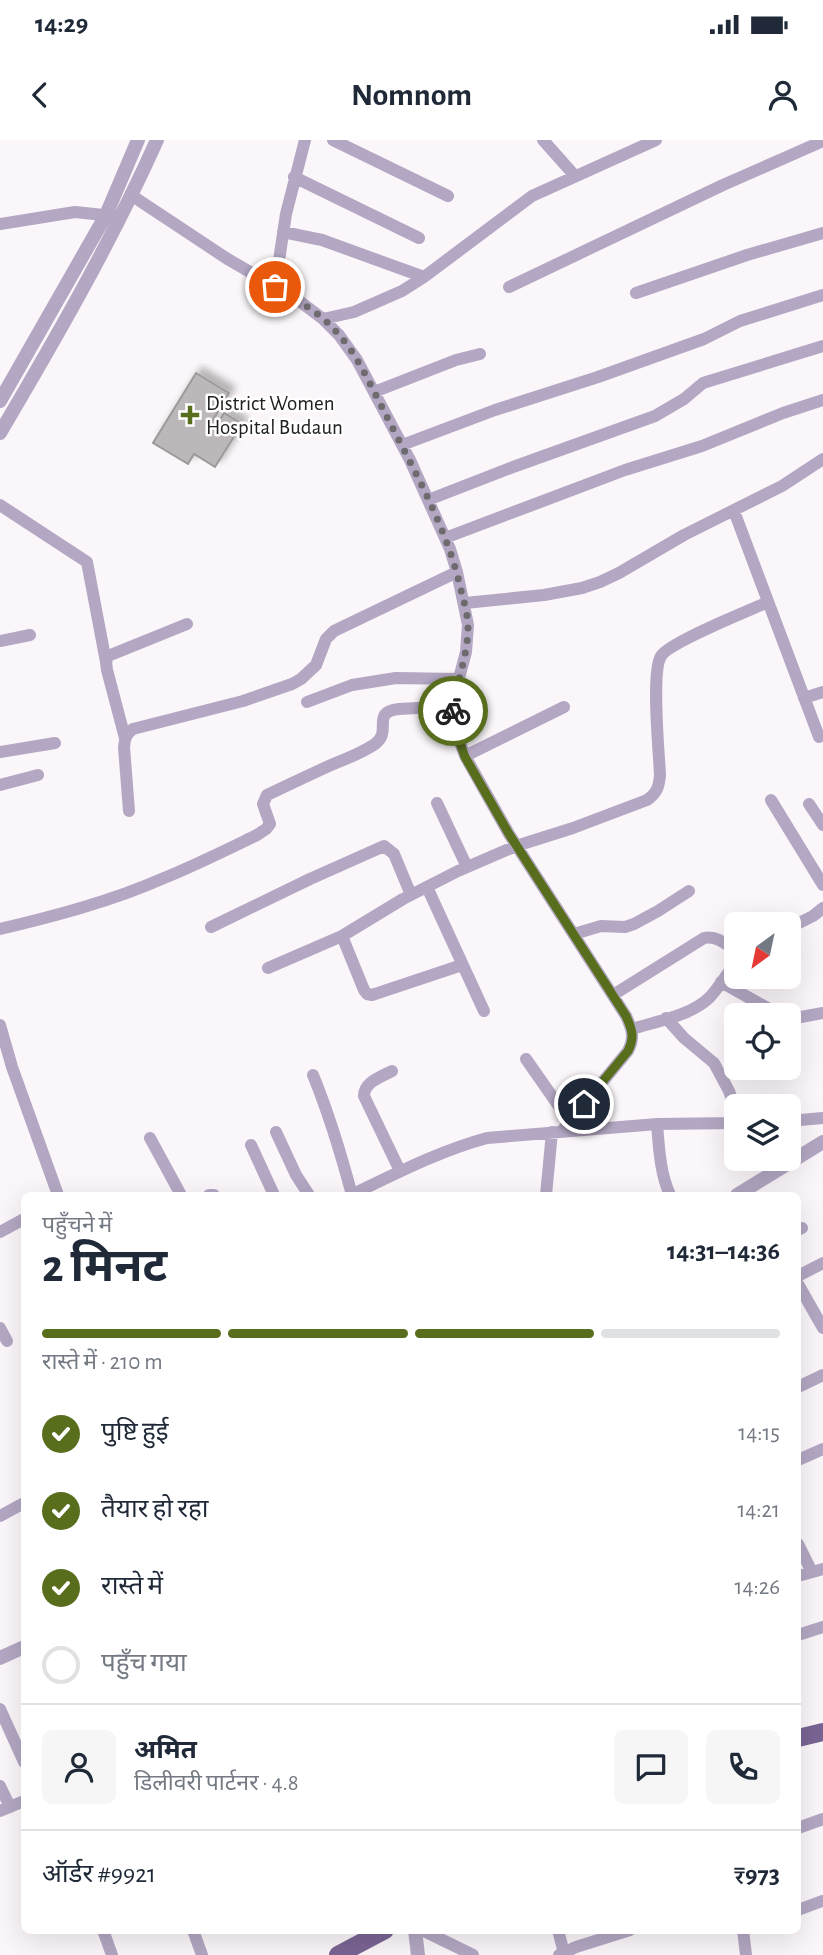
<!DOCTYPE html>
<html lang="hi">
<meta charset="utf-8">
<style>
:root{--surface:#fff;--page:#f6f6f7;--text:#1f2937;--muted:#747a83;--line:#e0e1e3;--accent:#586e1d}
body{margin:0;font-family:"Alegreya Sans","Noto Sans Devanagari",sans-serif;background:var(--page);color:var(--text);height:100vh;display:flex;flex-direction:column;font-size:26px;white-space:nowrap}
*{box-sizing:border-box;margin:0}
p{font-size:23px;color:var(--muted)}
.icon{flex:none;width:38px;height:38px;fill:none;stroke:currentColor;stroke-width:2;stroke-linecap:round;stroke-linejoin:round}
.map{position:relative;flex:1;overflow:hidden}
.details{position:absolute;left:21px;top:1052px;width:780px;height:742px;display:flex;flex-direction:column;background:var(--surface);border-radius:10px;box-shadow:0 7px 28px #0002}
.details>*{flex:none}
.needle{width:46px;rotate:213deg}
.tools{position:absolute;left:724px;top:772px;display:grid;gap:14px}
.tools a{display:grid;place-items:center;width:77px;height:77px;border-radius:10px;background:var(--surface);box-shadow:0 7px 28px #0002;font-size:35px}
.pin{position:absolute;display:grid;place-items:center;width:60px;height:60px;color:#fff;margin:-30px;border:4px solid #fff;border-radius:50%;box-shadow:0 2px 7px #0007}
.courier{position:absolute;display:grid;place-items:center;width:70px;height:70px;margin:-35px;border:5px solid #586e1d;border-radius:50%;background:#fff;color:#222;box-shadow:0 2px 9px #0007}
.overview em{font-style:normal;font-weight:700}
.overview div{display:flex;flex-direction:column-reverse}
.overview{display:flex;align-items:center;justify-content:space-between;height:119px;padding:0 21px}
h1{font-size:46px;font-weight:700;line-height:52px}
.bar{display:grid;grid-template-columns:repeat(4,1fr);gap:10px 7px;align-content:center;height:84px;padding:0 21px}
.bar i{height:9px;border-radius:5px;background:var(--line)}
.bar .on{background:var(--accent)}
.bar p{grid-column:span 4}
.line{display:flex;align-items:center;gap:18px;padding:0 21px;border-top:2px solid var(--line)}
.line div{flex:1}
.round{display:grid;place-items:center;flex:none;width:74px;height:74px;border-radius:10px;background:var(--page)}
ol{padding:0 21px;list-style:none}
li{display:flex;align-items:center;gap:21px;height:77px}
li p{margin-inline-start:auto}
li .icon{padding:7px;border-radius:50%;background:var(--accent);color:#fff;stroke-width:4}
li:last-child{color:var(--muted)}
li i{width:38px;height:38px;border:4px solid var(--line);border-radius:50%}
.status{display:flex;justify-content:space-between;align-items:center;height:49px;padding:0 35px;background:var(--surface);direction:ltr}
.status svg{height:19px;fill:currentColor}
header{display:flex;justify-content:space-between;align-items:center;height:91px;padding:0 21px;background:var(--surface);font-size:32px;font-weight:700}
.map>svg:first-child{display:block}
</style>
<div class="status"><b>14:29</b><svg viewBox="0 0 49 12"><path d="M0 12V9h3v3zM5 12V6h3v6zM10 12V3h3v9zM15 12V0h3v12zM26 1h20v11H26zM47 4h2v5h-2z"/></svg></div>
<header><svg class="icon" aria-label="back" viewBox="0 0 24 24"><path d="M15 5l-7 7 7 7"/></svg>Nomnom<svg class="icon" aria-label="person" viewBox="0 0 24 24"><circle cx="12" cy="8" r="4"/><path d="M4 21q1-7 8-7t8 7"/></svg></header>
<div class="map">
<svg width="823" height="1815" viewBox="0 0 823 1815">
<defs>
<filter id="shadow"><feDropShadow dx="6" dy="-6" stdDeviation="3.5" flood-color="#0004"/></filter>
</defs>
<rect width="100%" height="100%" fill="#faf6f9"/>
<!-- building -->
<path fill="#bcb7b8" stroke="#9d9999" stroke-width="2" filter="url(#shadow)" d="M 196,233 L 229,253 L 210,285 L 215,288 L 224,273 L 242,284 L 215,327 L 194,314 L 188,324 L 153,303 Z"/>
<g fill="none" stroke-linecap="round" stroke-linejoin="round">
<!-- minor -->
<path stroke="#b3a7c3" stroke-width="12" d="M 333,0 L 448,56
M 543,0 L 575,36
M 294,37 L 419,98
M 131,55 L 226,118 L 298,160 L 323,179 L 339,195 L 357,220 L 410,320 L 450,409 L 457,432 L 468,485 L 466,512 L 454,557 L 453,574 L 456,592 L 465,616 L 509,694 L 626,876 C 632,889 635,898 628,911 L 562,991
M 0,84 L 75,72 L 113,76
M 283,92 L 322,100 L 424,137
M 275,147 L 286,74 L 305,0
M 509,147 L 723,45 L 823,1
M 636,153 L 747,115 L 823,93
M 323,179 L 354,172 L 402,151 L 424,137 L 532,56 L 656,0
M 374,252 L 456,220 L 480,214
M 402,305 L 495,270 L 598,237 L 704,199 L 740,181 L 823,155
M 428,360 L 513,327 L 655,276 L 684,259 L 703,243 L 823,206
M 0,365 L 87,422 L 106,522
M 734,371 L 819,597
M 445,398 L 625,330 L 702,306 L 783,273 L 823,260
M 465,463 L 544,455 L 582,448 L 600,442 L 619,433 L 684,395 L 782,346 L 823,319
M 0,501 L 30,495
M 804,558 L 823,552
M 307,562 L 352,545 L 396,538 L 459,539
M 125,598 L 107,530 L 106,522 L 108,516 L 187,484
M 0,612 L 55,603
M 465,616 L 564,567
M 0,645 L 38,635
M 771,660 L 823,745
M 437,663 L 467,727
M 809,664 L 823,685
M 129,671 L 124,607 C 125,598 126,594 133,589 L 243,561 L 292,544 L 301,539 L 316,525 L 326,499 L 334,491 L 457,432
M 427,747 L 484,871
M 211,787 L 310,739 L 384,706 L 394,714 L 411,755
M 789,788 L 813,776 L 823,768
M 0,789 C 55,776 112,761 164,738 C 196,725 226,710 257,695 L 266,689 L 270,684 L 263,664 L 267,655 C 288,645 309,635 331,625 C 346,619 362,613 375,604 C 393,591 370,572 399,569 L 454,566
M 574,794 L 601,786 L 625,787 L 634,784 L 658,771 L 689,751
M 342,796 L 364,850 L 367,854 L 372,855 L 462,825
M 268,828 L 342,796 L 403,759 L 458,731 L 516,706 L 573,688 L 647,660 C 657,653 659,647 660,635 C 659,612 651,532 661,516 C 670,502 748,471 768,462
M 721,842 L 780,875
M 613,855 L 704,798 C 717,795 727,805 737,812
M 789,877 L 801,877 L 823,873
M 666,878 L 684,898 L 714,923 L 729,951 L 737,974
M 0,885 L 12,927 L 58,1055
M 632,889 C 657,881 691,876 710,857 C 720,846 728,832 737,821
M 526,919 L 570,982
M 392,931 C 381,937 364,942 364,956 L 400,1031
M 313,935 C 329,974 341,1014 352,1055
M 789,981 L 823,978
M 657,984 C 659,1008 660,1033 670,1055
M 276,992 L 296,1035 L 309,1055
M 150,998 L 181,1055
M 251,1005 L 274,1055
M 209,1055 L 214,1055
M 351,1055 C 395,1034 439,1011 487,998 L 657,984 L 737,983
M 546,1055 L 552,992
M 798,1090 L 802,1088
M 0,1092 L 24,1079
M 798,1136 L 823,1123
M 798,1144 L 823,1188
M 0,1188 L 7,1201
M 798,1247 L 823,1235
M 798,1320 L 823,1309
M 0,1376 L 24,1363
M 798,1404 L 812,1432
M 798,1436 L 823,1429
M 798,1495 L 823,1487
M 0,1569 L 24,1622
M 0,1646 L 10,1667
M 0,1671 L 24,1661
M 798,1688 L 823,1679
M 798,1770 L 822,1761
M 103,1790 L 112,1815
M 193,1790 L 202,1815
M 422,1790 L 473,1815
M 558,1790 L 564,1813
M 743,1790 L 746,1815
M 559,1815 L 576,1807 L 630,1790"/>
<!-- tertiary -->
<path stroke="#b3a7c3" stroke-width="14" d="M 0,261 L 106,75 L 138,0
M 0,293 C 56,198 112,101 157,0
M 737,1055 L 823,1002
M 0,1518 L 24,1507
M 415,1790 L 418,1815"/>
<!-- primary -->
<path stroke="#7a6494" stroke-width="18" d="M 798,1598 L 823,1592
M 338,1815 L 385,1790"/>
</g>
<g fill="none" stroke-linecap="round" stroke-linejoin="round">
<!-- done -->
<path stroke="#6d6b6d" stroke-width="7" stroke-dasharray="0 12.6" d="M 275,147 C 298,160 322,174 339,195 C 359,217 371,247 385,273 C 414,330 447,388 461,450 C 464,462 468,475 468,487 C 468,516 456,543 453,571"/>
<!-- route -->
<path stroke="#586e1d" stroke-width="9" d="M 453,571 L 456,592 L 465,617 L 509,694 L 626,876 C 632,889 635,897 628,911 L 584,964"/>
</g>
<!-- markers -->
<path fill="#586e1d" stroke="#fff" stroke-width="2.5" d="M186.5 264.5h7v7h7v7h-7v7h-7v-7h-7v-7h7z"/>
<g text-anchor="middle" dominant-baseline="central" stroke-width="5" stroke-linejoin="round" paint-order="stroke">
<!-- poi labels -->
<g font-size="21" fill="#212021" stroke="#fff" text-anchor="start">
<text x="206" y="263">District Women<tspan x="206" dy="24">Hospital Budaun</tspan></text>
</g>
</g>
</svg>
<div class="tools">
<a><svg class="needle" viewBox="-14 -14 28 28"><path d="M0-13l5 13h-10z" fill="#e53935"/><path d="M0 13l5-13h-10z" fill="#747a83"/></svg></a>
<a><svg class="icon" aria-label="locate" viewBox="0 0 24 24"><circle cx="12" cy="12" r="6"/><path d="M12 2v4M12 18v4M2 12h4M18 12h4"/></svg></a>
<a><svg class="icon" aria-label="layers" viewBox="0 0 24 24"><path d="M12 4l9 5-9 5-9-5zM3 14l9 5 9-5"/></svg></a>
</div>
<div class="pin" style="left:275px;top:147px;background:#ea580c"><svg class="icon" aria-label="bag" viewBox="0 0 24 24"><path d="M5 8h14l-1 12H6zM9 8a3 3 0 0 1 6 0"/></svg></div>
<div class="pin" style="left:584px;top:964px;background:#1f2937"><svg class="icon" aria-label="home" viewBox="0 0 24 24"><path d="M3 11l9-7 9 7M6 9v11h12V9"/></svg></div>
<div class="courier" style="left:453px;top:571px"><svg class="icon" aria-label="bike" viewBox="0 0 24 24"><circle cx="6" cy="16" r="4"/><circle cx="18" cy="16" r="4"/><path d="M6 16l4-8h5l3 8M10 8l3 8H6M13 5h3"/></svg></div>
<section class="details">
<div class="overview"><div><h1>2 मिनट</h1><p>पहुँचने में</p></div><em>14:31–14:36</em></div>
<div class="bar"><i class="on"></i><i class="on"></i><i class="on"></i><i></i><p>रास्ते में · 210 m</p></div>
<ol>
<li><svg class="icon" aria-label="check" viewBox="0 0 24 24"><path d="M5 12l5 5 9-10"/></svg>पुष्टि हुई<p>14:15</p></li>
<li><svg class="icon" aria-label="check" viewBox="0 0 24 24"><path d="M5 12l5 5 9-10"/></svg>तैयार हो रहा<p>14:21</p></li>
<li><svg class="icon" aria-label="check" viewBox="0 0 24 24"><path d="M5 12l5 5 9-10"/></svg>रास्ते में<p>14:26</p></li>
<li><i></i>पहुँच गया</li>
</ol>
<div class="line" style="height:126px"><a class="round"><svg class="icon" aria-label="person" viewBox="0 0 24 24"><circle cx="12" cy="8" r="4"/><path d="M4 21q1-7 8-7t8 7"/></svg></a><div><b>अमित</b><p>डिलीवरी पार्टनर · 4.8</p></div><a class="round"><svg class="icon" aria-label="chat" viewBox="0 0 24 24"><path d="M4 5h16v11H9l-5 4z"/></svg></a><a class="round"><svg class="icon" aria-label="phone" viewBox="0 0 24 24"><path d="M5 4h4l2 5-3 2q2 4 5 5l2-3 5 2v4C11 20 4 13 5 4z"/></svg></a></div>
<div class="line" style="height:91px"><div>ऑर्डर #9921</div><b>₹973</b></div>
</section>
</div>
